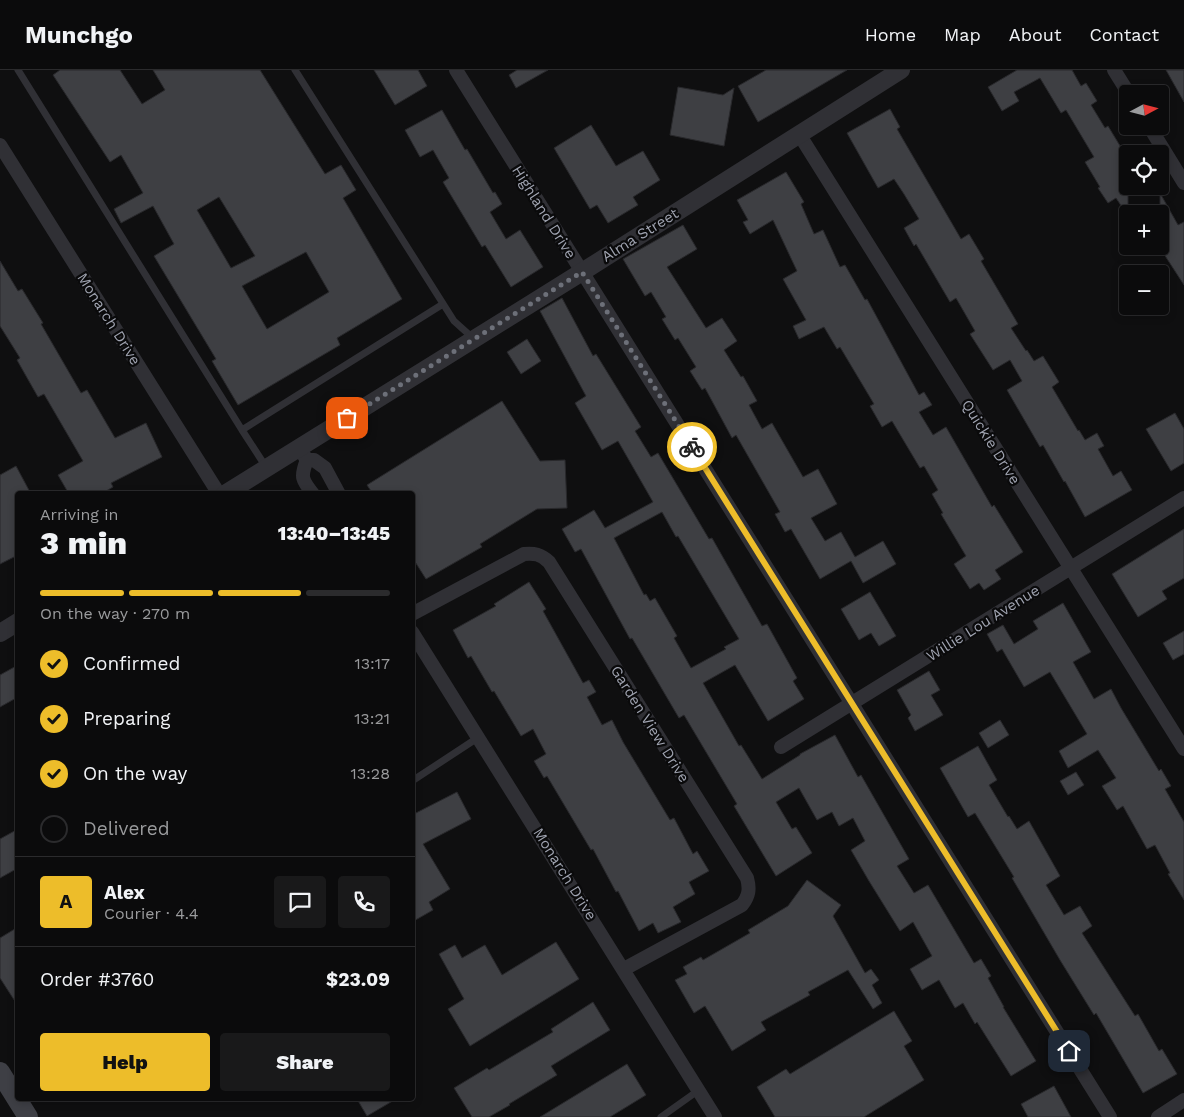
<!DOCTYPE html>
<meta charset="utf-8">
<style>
:root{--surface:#0b0b0c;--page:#19191a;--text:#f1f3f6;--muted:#9a9b9d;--line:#2b2b2d;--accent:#edbd2a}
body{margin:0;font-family:"Work Sans",sans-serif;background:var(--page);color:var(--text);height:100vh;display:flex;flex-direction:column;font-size:19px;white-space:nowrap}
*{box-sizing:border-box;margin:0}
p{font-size:16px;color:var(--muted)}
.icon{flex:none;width:28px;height:28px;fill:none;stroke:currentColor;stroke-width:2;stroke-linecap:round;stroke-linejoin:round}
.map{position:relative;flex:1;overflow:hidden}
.side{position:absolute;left:15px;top:421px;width:400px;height:610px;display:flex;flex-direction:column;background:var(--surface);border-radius:5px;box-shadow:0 2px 8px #0003,0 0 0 1px var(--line)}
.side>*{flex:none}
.needle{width:32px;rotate:83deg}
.tools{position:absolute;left:1119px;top:15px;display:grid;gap:10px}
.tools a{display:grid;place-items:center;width:50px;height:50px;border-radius:5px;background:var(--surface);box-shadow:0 2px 8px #0003,0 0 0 1px var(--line);font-size:25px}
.pin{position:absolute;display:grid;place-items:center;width:42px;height:42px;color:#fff;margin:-21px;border-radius:10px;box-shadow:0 2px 8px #0006}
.courier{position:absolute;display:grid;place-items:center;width:50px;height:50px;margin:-25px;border:4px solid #edbd2a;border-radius:50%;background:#fff;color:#222;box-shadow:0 1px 6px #0007}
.head em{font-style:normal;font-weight:800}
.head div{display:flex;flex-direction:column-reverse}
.head{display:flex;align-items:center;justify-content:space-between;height:85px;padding:0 25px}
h1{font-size:32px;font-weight:800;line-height:38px}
.bar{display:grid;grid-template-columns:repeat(4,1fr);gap:8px 5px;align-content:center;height:60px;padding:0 25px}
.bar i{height:6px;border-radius:4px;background:var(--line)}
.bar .active{background:var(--accent)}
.bar p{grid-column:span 4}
.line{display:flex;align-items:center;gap:12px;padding:0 25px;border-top:1px solid var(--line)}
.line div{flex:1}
.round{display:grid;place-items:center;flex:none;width:52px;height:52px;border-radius:5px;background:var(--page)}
ol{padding:0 25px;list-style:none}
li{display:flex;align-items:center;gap:15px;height:55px}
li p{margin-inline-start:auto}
li .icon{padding:5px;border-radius:50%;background:var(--accent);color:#111;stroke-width:4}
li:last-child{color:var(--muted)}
li i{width:28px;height:28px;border:2px solid var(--line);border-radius:50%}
.primary-button{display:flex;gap:10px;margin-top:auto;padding:10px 25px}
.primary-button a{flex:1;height:58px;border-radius:5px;background:var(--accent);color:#111;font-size:20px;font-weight:800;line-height:58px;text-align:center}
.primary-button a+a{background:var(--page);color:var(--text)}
header{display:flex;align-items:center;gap:30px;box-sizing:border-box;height:70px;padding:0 25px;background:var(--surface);border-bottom:1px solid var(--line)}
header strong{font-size:24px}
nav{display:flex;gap:28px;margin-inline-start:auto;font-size:18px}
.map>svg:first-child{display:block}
</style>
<header>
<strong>Munchgo</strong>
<nav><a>Home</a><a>Map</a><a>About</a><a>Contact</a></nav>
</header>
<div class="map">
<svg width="1184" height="1047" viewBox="0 0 1184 1047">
<rect width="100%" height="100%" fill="#0f0f10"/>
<!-- building -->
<path fill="#3e3f43" stroke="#29292c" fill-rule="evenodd" d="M 60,0 L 120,0 L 142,34 L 165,20 L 153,0 L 260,0 L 325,104 L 341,95 L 356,120 L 343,128 L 402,229 L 337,268 L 340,275 L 238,335 L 212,291 L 216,289 L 154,186 L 174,174 L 153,136 L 121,153 L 114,139 L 143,123 L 121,85 L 110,92 L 53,5 ZM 219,127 L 255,186 L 231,198 L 197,140 ZM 306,182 L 329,222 L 267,259 L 242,216 Z
M 374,0 L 418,0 L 427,16 L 395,35 Z
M 517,0 L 548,0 L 516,18 L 509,5 Z
M 766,0 L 847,0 L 758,52 L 738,16 Z
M 1017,0 L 1072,0 L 1081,16 L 1086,13 L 1097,31 L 1091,35 L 1105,58 L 1108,56 L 1128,89 L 1128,146 L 1116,128 L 1108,133 L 1098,118 L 1100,117 L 1085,92 L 1094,87 L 1066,40 L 1061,43 L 1040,8 L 1014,22 L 1019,31 L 1002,41 L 988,17 Z
M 1166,0 L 1184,0 L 1184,32 Z
M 678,17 L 723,25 L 734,18 L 724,76 L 670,65 Z
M 890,39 L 900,57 L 897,59 L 961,169 L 969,164 L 984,189 L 981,191 L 1018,254 L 1011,258 L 1026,281 L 1027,280 L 1034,291 L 1043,286 L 1059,312 L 1052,317 L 1078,361 L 1079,360 L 1085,370 L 1097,363 L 1104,376 L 1098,379 L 1113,406 L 1121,401 L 1132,420 L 1085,447 L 1065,411 L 1064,412 L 1043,375 L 1040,377 L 1007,320 L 1022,311 L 1010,290 L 993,300 L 970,264 L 975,261 L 956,228 L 950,232 L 916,174 L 914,176 L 904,158 L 919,149 L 904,124 L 894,109 L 878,118 L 847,63 Z
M 442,40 L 465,80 L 467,79 L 493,123 L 495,122 L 502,134 L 490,142 L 506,169 L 520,160 L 543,197 L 511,217 L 485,175 L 482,177 L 443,112 L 449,108 L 433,80 L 420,87 L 405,60 Z
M 591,55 L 616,96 L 643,81 L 660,110 L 633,127 L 638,135 L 608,153 L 597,135 L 590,139 L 554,78 Z
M 786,102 L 804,132 L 801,134 L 814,164 L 823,160 L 840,197 L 845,195 L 865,230 L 867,229 L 919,325 L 924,322 L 932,335 L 919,342 L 933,365 L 946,357 L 992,437 L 994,435 L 1023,482 L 995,500 L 1001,509 L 984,520 L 979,513 L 970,519 L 954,494 L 966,486 L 941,444 L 943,443 L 932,424 L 938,420 L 924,396 L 920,398 L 892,351 L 882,357 L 870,336 L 874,334 L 840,277 L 837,279 L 824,257 L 799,269 L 793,256 L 806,250 L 783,209 L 797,201 L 773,150 L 750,164 L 743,152 L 748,150 L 737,130 Z
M 1160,123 L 1178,155 L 1184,152 L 1184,215 L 1160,178 Z
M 683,155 L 697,179 L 667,197 L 706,258 L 722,248 L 737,271 L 724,280 L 741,307 L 743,306 L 757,331 L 749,335 L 762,359 L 772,353 L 803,407 L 818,399 L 837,434 L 811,448 L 825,471 L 841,462 L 855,487 L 883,471 L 896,494 L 863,513 L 851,491 L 820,509 L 791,459 L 785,462 L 775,444 L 780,442 L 736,365 L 732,368 L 705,318 L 702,320 L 690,301 L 696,297 L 678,268 L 675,270 L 662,249 L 666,247 L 651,222 L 645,226 L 623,189 Z
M 0,191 L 18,221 L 22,219 L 43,253 L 41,254 L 81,323 L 87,320 L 115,368 L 146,353 L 162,387 L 111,413 L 113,417 L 101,424 L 69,424 L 58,405 L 83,391 L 44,324 L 38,327 L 17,290 L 20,288 L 0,256 Z
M 562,228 L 593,286 L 596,284 L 641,357 L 635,361 L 651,387 L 658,383 L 709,469 L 712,468 L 762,556 L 767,554 L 797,608 L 793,611 L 804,629 L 768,651 L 735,595 L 703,613 L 739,676 L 741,675 L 762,709 L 800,685 L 800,684 L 835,665 L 858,707 L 861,705 L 909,789 L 897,796 L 914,823 L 928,815 L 974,893 L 981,889 L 991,906 L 988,908 L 1004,937 L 1003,937 L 1036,991 L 1011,1006 L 977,952 L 975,954 L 963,933 L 955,938 L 939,910 L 922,920 L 910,899 L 932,886 L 913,852 L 900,861 L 869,811 L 851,780 L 865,771 L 853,748 L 839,756 L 832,742 L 817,750 L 799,718 L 776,732 L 792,759 L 796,757 L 812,783 L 776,806 L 734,736 L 737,734 L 684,645 L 679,648 L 632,568 L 630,569 L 581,479 L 575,482 L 562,459 L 594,440 L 605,458 L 653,432 L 618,371 L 602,380 L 575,333 L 586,326 L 540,241 ZM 662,442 L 676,467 L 678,466 L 739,569 L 724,577 L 726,579 L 691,598 L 674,568 L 677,566 L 655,528 L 650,531 L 646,524 L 644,525 L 614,468 Z
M 527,269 L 541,291 L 521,304 L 507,282 Z
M 502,331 L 540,391 L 565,390 L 567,438 L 537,439 L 480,474 L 482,477 L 426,509 L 412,487 L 412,424 L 373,424 L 367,415 Z
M 1175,343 L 1184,359 L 1184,393 L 1171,401 L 1146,359 Z
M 16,396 L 31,424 L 18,424 L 18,485 L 0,494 L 0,405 Z
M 1184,459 L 1184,508 L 1162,521 L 1167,529 L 1138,547 L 1112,504 Z
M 529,512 L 546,539 L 543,541 L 583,613 L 589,610 L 596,622 L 587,627 L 602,655 L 612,650 L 623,672 L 670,750 L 674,748 L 693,784 L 697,781 L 709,801 L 689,812 L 695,824 L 673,837 L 681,852 L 658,863 L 653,853 L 639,861 L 618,821 L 616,822 L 593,779 L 591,780 L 547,706 L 544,708 L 534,691 L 546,684 L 533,659 L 521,666 L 494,621 L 492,622 L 471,586 L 468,588 L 453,560 L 496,536 L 494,534 Z
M 870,522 L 896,566 L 879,576 L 871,563 L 859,570 L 841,539 Z
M 1063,533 L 1091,582 L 1073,592 L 1094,629 L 1111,619 L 1121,638 L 1159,701 L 1161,699 L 1171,716 L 1165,719 L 1184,752 L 1184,830 L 1168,804 L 1170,803 L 1155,775 L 1147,779 L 1123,736 L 1117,740 L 1102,716 L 1116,708 L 1098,680 L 1068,698 L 1059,681 L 1087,664 L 1050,602 L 1024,617 L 1002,579 L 997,582 L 987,564 L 1003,555 L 1014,574 L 1038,559 L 1033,551 Z
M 1184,561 L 1184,584 L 1173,590 L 1163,573 Z
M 18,595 L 18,627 L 0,637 L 0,605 Z
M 929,601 L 940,620 L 931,625 L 943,645 L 915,661 L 908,648 L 911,645 L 897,620 Z
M 1000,650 L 1009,665 L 988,678 L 979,663 Z
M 978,676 L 997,710 L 989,715 L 1008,747 L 1009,746 L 1017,759 L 1029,751 L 1060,806 L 1046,815 L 1064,845 L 1080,836 L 1092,856 L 1082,863 L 1135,946 L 1138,944 L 1159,981 L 1162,979 L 1177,1004 L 1143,1023 L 1096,943 L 1094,945 L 1060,890 L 1012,808 L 1014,807 L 975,743 L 968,747 L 940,698 Z
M 1076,702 L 1084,715 L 1068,725 L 1060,711 Z
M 457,722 L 471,749 L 423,774 L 450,819 L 429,832 L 433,840 L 412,852 L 412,745 Z
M 18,759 L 18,798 L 0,808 L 0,769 Z
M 807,810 L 841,835 L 833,846 L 865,903 L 871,899 L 879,910 L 872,915 L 882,933 L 873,939 L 848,900 L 808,922 L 810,925 L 761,952 L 766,960 L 732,981 L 705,936 L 694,943 L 675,910 L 687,904 L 683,897 L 701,887 L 703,890 L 750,863 L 748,860 L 788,836 Z
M 18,857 L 18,936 L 0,908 L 0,868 Z
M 556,872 L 579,909 L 470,976 L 448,939 L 464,929 L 439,884 L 455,875 L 462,888 L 485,875 L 502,905 Z
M 593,932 L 610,960 L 551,996 L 557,1005 L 509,1034 L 510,1035 L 489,1047 L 472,1047 L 454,1018 L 487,998 L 489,1000 L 553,962 L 551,959 Z
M 894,941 L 912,971 L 904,976 L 924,1010 L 864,1047 L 775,1047 L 757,1017 L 786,999 L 790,1004 Z
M 627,994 L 646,1025 L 610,1047 L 540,1047 Z
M 1054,1016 L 1071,1047 L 1028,1047 L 1021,1034 Z
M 357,1029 L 396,1029 L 367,1046 Z"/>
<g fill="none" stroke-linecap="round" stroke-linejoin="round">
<!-- service -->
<path stroke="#303035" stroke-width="7" d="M 18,0 L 242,360 L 443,234
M 295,0 L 454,251 L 474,269
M 242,360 L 266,397
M 412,711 L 479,667
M 661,1047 L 699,1020"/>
<!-- minor -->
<path stroke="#303035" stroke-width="14" d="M 456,0 L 1110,1047
M 1114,0 L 1129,24
M 1149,56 L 1184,113
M 799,64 L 1184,679
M 0,75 L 219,424
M 299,378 L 307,390 C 300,407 302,410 313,424
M 307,390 L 314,390 L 325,398 L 339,424
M 412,544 L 524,484 C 534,483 541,484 549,492 L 747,808 C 750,819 749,826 742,835 L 624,899
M 412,562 L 715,1047
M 781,677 L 1184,428
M 1158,1047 L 1184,1030"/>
<!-- tertiary -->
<path stroke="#303035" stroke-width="18" d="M 225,424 L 582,202 L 901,0
M 0,563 L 18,552"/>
<!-- secondary -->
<path stroke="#3e3f45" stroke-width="20" d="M 0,1002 L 28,1047"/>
</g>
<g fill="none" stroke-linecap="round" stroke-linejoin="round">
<!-- done -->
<path stroke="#6d7079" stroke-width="5" stroke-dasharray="0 9" d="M 347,348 L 582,202 L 692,377"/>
<!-- route -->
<path stroke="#edbd2a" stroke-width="6" d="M 692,377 L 1069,981"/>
</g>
<g text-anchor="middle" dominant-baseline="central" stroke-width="4.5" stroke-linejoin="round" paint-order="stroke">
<!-- street labels -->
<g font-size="15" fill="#a0a4b1" stroke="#0a0a0b">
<text transform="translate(544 142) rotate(58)">Highland Drive</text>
<text transform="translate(640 165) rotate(-32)">Alma Street</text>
<text transform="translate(109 249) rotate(58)">Monarch Drive</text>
<text transform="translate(991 372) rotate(58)">Quickie Drive</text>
<text transform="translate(983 553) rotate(-32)">Willie Lou Avenue</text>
<text transform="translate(650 654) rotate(58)">Garden View Drive</text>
<text transform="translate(565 804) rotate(58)">Monarch Drive</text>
</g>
</g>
</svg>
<div class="tools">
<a><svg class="needle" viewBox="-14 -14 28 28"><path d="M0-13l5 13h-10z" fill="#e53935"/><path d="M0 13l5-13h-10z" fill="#9a9b9d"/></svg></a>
<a><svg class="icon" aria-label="locate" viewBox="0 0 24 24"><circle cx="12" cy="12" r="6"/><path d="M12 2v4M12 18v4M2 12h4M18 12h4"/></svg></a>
<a>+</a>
<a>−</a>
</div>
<div class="pin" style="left:347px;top:348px;background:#ea580c"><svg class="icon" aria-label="bag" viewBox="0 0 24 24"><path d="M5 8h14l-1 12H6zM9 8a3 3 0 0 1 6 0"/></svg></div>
<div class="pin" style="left:1069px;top:981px;background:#1f2937"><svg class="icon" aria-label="home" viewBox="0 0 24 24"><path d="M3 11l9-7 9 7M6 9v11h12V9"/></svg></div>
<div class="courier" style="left:692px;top:377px"><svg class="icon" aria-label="bike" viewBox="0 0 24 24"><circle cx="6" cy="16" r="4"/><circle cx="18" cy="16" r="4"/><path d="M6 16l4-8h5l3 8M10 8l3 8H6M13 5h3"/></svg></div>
<section class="side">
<div class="head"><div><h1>3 min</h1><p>Arriving in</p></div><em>13:40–13:45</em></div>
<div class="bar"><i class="active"></i><i class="active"></i><i class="active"></i><i></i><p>On the way · 270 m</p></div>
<ol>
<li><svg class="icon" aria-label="check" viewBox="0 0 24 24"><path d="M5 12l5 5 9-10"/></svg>Confirmed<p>13:17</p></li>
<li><svg class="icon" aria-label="check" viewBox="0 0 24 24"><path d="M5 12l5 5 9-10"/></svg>Preparing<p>13:21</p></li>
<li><svg class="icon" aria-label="check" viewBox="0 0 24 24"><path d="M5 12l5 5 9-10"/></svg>On the way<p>13:28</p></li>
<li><i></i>Delivered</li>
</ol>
<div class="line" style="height:90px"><b class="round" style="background:var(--accent);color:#111">A</b><div><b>Alex</b><p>Courier · 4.4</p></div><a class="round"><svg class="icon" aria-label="chat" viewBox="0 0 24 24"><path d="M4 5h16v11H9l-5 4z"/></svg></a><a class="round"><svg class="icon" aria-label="phone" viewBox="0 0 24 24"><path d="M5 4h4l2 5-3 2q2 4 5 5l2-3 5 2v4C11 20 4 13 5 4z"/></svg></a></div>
<div class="line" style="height:65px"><div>Order #3760</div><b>$23.09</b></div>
<div class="primary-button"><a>Help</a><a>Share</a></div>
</section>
</div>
